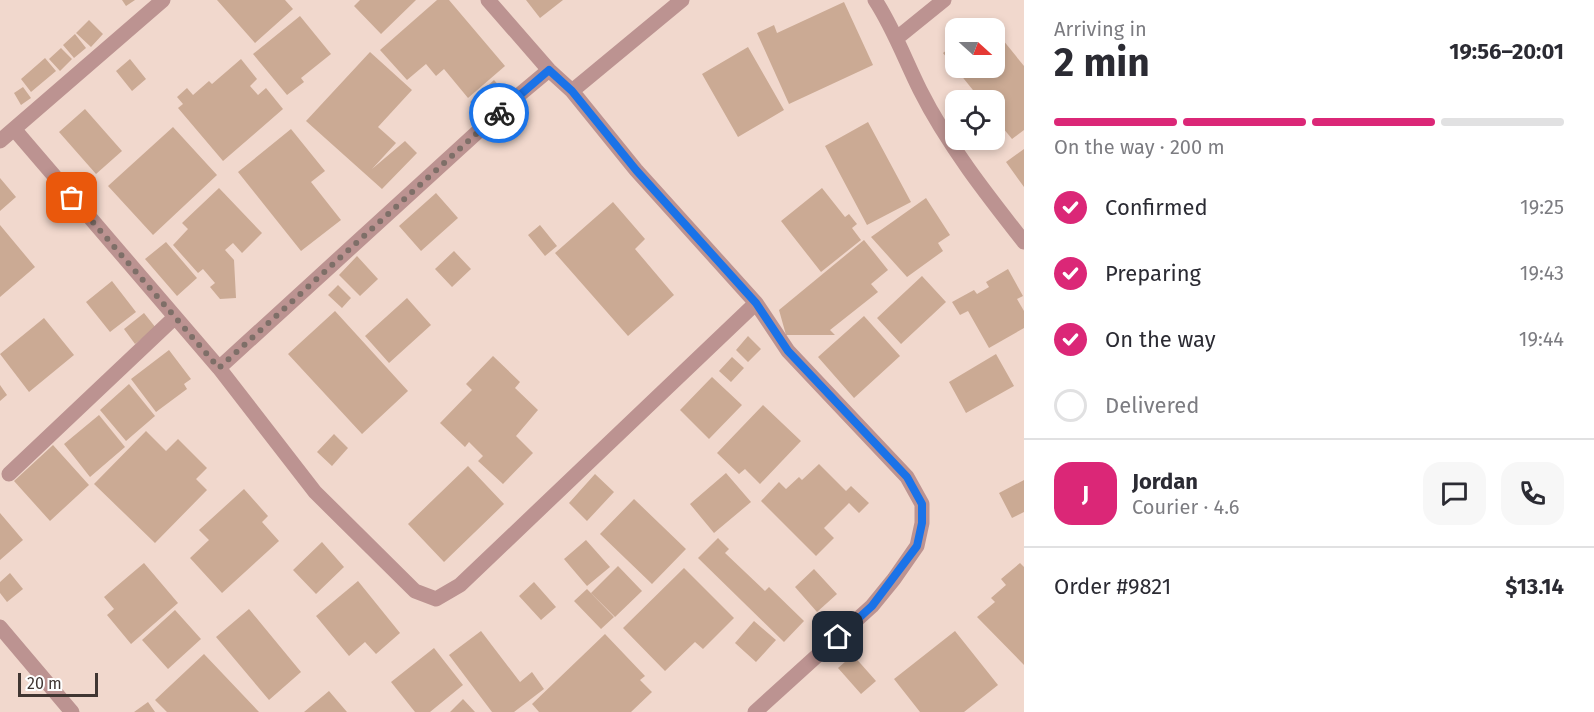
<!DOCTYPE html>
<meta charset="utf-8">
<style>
:root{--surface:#fff;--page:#f7f7f7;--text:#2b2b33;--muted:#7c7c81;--line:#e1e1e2;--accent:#db2777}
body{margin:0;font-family:"Fira Sans",sans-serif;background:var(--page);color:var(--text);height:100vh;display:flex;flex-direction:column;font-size:22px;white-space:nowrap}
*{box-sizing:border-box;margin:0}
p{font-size:20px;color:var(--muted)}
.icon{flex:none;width:33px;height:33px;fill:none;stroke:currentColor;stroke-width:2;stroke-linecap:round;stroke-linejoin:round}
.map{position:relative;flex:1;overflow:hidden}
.panel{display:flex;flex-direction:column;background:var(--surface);width:570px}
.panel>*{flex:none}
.needle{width:39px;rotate:111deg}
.tools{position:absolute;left:945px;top:18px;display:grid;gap:12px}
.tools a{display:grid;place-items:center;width:60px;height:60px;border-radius:12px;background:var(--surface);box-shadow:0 3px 9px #0003;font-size:30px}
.scale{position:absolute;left:18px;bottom:15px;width:80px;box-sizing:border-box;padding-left:6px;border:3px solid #403632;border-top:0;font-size:16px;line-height:21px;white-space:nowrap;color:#403632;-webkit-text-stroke:4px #fff;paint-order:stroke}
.pin{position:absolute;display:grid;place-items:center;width:51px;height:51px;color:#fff;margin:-26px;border-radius:12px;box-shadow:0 3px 9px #0006}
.courier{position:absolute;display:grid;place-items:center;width:60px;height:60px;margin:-30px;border:4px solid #1a73e8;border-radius:50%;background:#fff;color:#222;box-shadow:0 2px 8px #0007}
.summary em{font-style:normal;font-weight:700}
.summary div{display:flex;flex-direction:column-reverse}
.summary{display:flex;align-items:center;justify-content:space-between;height:102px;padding:0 30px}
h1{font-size:39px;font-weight:700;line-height:45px}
.bar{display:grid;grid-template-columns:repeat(4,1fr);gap:9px 6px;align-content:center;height:72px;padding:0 30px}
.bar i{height:8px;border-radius:4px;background:var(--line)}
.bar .active{background:var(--accent)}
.bar p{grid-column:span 4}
.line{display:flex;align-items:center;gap:15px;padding:0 30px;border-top:2px solid var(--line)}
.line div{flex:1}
.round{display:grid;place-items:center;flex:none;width:63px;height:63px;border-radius:18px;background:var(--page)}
ol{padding:0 30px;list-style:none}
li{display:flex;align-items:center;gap:18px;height:66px}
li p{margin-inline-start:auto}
li .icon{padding:6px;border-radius:50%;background:var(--accent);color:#fff;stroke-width:4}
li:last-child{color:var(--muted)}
li i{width:33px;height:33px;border:3px solid var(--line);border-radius:50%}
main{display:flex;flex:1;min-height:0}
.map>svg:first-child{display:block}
</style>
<main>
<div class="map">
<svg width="1024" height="712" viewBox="0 0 1024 712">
<rect width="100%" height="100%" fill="#f1d8cd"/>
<!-- building -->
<path fill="#cbaa94" d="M 122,0 L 135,0 L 126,6 Z
M 217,0 L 285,0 L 293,9 L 255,43 Z
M 360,0 L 416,0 L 381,34 L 354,6 Z
M 437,0 L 449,0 L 505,66 L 468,98 L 444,69 L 436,76 L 426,64 L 407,80 L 380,50 Z
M 526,0 L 563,0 L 540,18 Z
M 844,2 L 873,65 L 789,104 L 757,33 L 774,25 L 777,33 Z
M 300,16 L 331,54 L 301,78 L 304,82 L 287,95 L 253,54 Z
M 986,18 L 994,28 L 973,28 Z
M 89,20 L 103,34 L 91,47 L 76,33 Z
M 994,29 L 1024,66 L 1024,130 L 1012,139 L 994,117 L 994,100 L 981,100 L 943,53 L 956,43 L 956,68 L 994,68 Z
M 75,34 L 86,48 L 74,58 L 63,45 Z
M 748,47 L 784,110 L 738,137 L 702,74 Z
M 61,48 L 72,59 L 60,71 L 49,59 Z
M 370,52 L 412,90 L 378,127 L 396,143 L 372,169 L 405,141 L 417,153 L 382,189 L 306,121 Z
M 45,58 L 56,71 L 31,92 L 21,79 Z
M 130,59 L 146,79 L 132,91 L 116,71 Z
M 241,59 L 257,79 L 250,86 L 258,95 L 266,88 L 283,109 L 223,161 L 178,108 L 183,104 L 177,97 L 187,88 L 193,95 L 209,81 L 212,84 Z
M 494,80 L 502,89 L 478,111 L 470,102 Z
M 23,87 L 31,98 L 21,105 L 14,93 Z
M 85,109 L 122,151 L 96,174 L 59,132 Z
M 868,122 L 911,202 L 867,225 L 825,146 Z
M 173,127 L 217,175 L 153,235 L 108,186 Z
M 291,129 L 325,171 L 311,182 L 341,220 L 301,251 L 238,172 Z
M 1024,149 L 1024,187 L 1006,162 Z
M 0,178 L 16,197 L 0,211 Z
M 219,188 L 262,233 L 242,253 L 233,243 L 225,250 L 234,260 L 236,298 L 220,299 L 210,287 L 215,283 L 203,269 L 198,273 L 173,245 L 188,229 L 182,223 Z
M 822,188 L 845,217 L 849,214 L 857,224 L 852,228 L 861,240 L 821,272 L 781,221 Z
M 436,193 L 458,218 L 421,251 L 399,226 Z
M 926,198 L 950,235 L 938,243 L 943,251 L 907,277 L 871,237 Z
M 613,202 L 645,239 L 635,249 L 674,295 L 628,336 L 555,253 Z
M 0,225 L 35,267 L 0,297 Z
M 540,225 L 557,246 L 545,256 L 528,235 Z
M 864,240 L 888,270 L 871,284 L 878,292 L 830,330 L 835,335 L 786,335 L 779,310 Z
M 166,242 L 197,278 L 177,296 L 145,259 Z
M 454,251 L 471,269 L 452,287 L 435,269 Z
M 357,256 L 378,279 L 360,296 L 339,275 Z
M 1008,269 L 1023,296 L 1017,299 L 1024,311 L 1024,328 L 989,348 L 968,311 L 960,315 L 952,302 L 974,290 L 977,294 L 989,287 L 986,282 Z
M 922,276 L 946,302 L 901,344 L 877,318 Z
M 112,281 L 136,312 L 110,332 L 86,302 Z
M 338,285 L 351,298 L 342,308 L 328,295 Z
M 407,298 L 431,325 L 389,363 L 365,336 Z
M 335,311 L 408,391 L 362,434 L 288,354 Z
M 144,313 L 156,328 L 135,344 L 124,329 Z
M 864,316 L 900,356 L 854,398 L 818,357 Z
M 44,318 L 74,355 L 29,392 L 0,354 Z
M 748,336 L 761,349 L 748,362 L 736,350 Z
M 169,350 L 191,379 L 184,384 L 187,389 L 156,412 L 131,379 Z
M 996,354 L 1014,386 L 966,413 L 949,382 Z
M 493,356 L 520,382 L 515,388 L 538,410 L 516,436 L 533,453 L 503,484 L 478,461 L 483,456 L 469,442 L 465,447 L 440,423 L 472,390 L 466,384 Z
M 732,357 L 744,368 L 731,382 L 719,371 Z
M 712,377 L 742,405 L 709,439 L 680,410 Z
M 129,384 L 155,416 L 126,441 L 100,410 Z
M 0,385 L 7,395 L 0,401 Z
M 763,405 L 801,441 L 760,484 L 745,469 L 739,474 L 717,453 Z
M 99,415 L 125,447 L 90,477 L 64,444 Z
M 146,431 L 166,451 L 178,439 L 207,468 L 196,479 L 207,490 L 155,543 L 94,484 Z
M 334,434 L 348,448 L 332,466 L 317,452 Z
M 53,445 L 89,485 L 50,521 L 14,481 Z
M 819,464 L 846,491 L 851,486 L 869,503 L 859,513 L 849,503 L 824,528 L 834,538 L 816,556 L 761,501 L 779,482 L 786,489 L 799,477 L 802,480 Z
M 468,466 L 504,504 L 444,562 L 408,524 Z
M 726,473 L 751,502 L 714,533 L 690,504 Z
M 595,474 L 614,492 L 587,521 L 569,503 Z
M 1024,480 L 1024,512 L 1012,518 L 999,493 Z
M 244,489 L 268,516 L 262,522 L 279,541 L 222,593 L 190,558 L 209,540 L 199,530 Z
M 634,499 L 686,549 L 652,584 L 600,534 Z
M 0,513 L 23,540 L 0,560 Z
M 718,538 L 729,549 L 725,553 L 765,591 L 769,587 L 804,621 L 784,642 L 698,558 Z
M 586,540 L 610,567 L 587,586 L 564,559 Z
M 322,542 L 344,567 L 316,594 L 293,570 Z
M 144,563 L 178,603 L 131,644 L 107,615 L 114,609 L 104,597 Z
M 1020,563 L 1024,567 L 1024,665 L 977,617 L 995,602 L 991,598 L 1006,585 L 1001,579 Z
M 618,566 L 642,591 L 615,617 L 591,593 Z
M 684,568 L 734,618 L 703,649 L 695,642 L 665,671 L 623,628 Z
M 814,569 L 837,594 L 817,612 L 795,587 Z
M 10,573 L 23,589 L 7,602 L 0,593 L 0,582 Z
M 358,581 L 400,633 L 376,654 L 365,642 L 349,656 L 316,616 Z
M 534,582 L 556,607 L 541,620 L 519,596 Z
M 587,589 L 614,617 L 601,629 L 574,601 Z
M 249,609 L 301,672 L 269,700 L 216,637 Z
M 175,610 L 201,639 L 168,669 L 142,640 Z
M 754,621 L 776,640 L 756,662 L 735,643 Z
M 481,631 L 520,682 L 532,672 L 544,689 L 514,712 L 492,712 L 449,655 Z
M 955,631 L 998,685 L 964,712 L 920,712 L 894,679 Z
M 605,634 L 645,676 L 640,680 L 652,692 L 631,712 L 539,712 L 532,704 Z
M 434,648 L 463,685 L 430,712 L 415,712 L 391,682 Z
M 204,654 L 259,712 L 167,712 L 155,700 Z
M 853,655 L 876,681 L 861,694 L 838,668 Z
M 329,691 L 347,712 L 304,712 Z
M 463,699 L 475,712 L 450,712 Z
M 148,702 L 155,712 L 134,712 Z"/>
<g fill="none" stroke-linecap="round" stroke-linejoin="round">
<!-- minor -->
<path stroke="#bc9391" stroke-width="15" d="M 488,0 L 549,70 L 572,91 L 636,170 L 756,303 L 788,351 L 907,477 L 922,504 L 922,523 L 917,546 L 894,579 L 872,606 L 755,712
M 875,0 C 894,29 905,60 920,90 C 947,144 987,195 1024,242
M 897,38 L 944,0
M 572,91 L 682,0
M 14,129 L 219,368 L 315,492 L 415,591 L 436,599 L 460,585 L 756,303
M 0,141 L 163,0
M 219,368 L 507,105 L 549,70
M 9,474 L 174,318
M 0,627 L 72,712"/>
</g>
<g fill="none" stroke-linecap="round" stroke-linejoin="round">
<!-- done -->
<path stroke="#7e6f68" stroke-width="6" stroke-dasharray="0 10.8" d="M 72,198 L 219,368 L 499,113"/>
<!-- route -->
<path stroke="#1a73e8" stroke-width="8" d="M 499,113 L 549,70 L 572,91 L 636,170 L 756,303 L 788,351 L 907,477 L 922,504 L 922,523 L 917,546 L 872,606 L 838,637"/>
</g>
</svg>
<div class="tools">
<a><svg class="needle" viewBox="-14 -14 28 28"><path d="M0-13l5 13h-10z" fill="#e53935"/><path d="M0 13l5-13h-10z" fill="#7c7c81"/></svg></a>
<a><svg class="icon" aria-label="locate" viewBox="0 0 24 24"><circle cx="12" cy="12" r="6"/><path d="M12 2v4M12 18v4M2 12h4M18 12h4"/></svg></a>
</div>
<div class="scale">20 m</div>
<div class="pin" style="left:72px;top:198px;background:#ea580c"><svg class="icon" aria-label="bag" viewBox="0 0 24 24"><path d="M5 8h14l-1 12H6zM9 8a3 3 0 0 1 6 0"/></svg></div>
<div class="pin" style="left:838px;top:637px;background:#1f2937"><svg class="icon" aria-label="home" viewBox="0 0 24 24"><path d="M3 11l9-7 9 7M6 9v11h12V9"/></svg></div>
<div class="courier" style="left:499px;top:113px"><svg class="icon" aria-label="bike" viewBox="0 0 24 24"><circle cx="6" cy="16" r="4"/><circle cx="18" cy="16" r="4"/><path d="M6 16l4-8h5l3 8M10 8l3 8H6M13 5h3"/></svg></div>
</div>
<section class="panel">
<div class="summary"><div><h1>2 min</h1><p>Arriving in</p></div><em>19:56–20:01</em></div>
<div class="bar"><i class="active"></i><i class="active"></i><i class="active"></i><i></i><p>On the way · 200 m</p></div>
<ol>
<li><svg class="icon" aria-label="check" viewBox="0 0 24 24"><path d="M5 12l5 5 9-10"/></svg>Confirmed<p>19:25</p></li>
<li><svg class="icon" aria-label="check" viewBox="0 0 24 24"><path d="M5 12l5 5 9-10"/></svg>Preparing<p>19:43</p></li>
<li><svg class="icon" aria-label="check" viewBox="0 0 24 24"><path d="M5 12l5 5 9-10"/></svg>On the way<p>19:44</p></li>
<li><i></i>Delivered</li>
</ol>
<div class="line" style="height:108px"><b class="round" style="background:var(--accent);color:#fff">J</b><div><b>Jordan</b><p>Courier · 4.6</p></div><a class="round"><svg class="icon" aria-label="chat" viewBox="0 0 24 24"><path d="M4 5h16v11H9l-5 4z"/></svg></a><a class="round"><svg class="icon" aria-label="phone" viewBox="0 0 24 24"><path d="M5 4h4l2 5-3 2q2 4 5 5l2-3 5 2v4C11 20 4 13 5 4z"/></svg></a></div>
<div class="line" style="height:78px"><div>Order #9821</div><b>$13.14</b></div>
</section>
</main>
